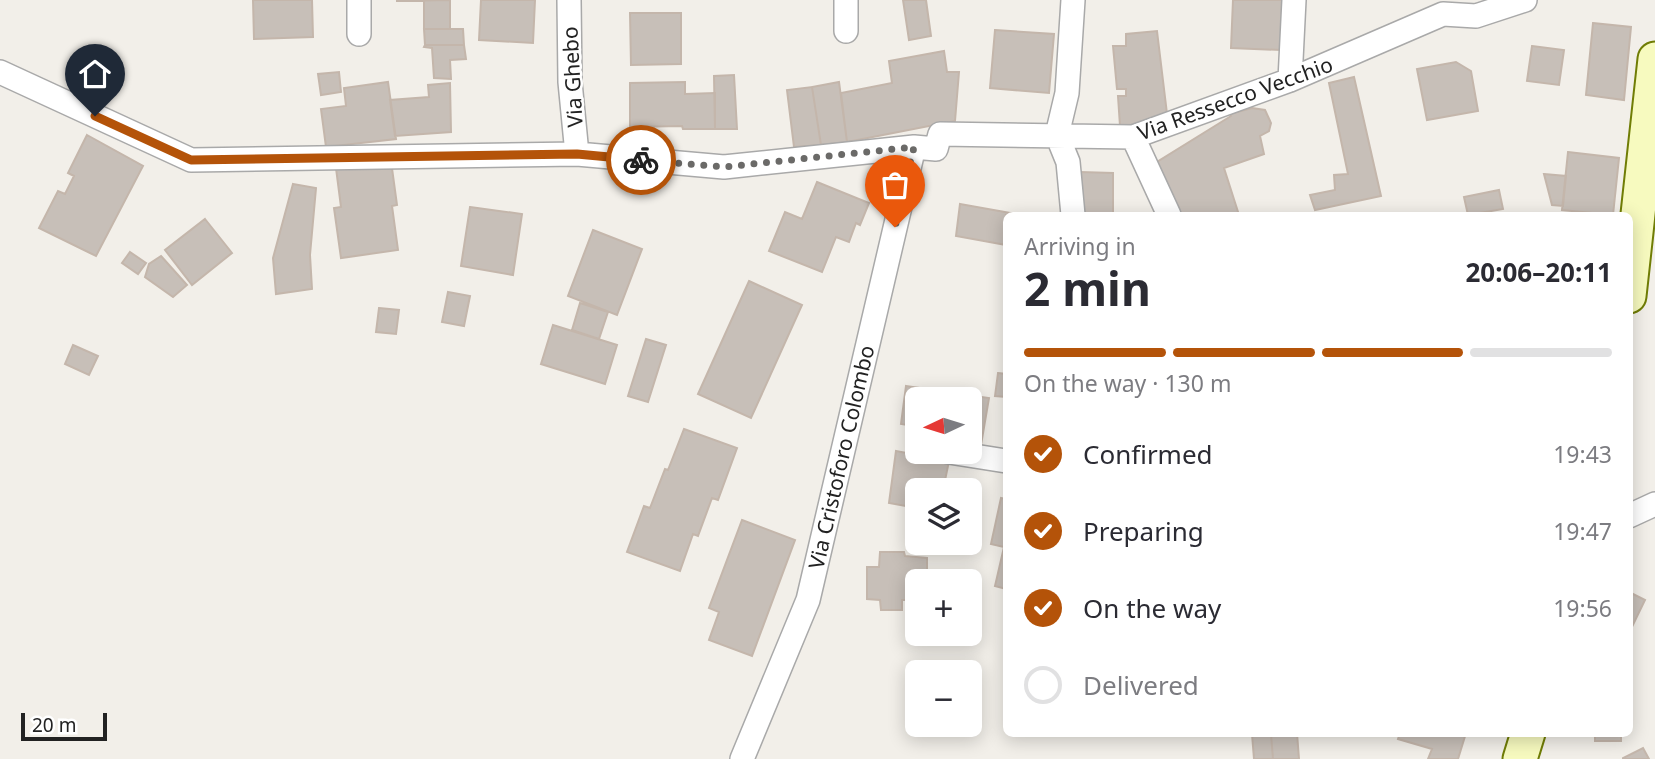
<!DOCTYPE html>
<meta charset="utf-8">
<style>
:root{--surface:#fff;--page:#f2f2f3;--text:#2b2b33;--muted:#7c7c81;--line:#e1e1e2;--accent:#b45309}
body{margin:0;font-family:"Noto Sans",sans-serif;background:var(--page);color:var(--text);height:100vh;display:flex;flex-direction:column;font-size:26px;white-space:nowrap}
*{box-sizing:border-box;margin:0}
p{font-size:23px;color:var(--muted)}
.icon{flex:none;width:38px;height:38px;fill:none;stroke:currentColor;stroke-width:2;stroke-linecap:round;stroke-linejoin:round}
.map{position:relative;flex:1;overflow:hidden}
.drawer{position:absolute;left:1003px;top:212px;width:630px;height:525px;display:flex;flex-direction:column;background:var(--surface);border-radius:10px;box-shadow:0 4px 18px #0003}
.drawer>*{flex:none}
.needle{width:46px;rotate:266deg}
.fabs{position:absolute;left:905px;top:387px;display:grid;gap:14px}
.fabs a{display:grid;place-items:center;width:77px;height:77px;border-radius:10px;background:var(--surface);box-shadow:0 4px 18px #0003;font-size:35px}
.scale{position:absolute;left:21px;bottom:18px;width:86px;box-sizing:border-box;padding-left:7px;border:4px solid #222;border-top:0;font-size:19px;line-height:24px;white-space:nowrap;color:#222;-webkit-text-stroke:5px #fff;paint-order:stroke}
.pin{position:absolute;display:grid;place-items:center;width:60px;height:60px;color:#fff;margin:-72px -30px;border-radius:50% 50% 50% 0;rotate:-45deg;box-shadow:0 0 7px #0007}
.pin .icon{rotate:45deg}
.courier{position:absolute;display:grid;place-items:center;width:70px;height:70px;margin:-35px;border:5px solid #b45309;border-radius:50%;background:#fff;color:#222;box-shadow:0 2px 9px #0007}
.head em{font-style:normal;font-weight:700}
.head div{display:flex;flex-direction:column-reverse}
.head{display:flex;align-items:center;justify-content:space-between;height:119px;padding:0 21px}
h1{font-size:46px;font-weight:700;line-height:52px}
.bar{display:grid;grid-template-columns:repeat(4,1fr);gap:10px 7px;align-content:center;height:84px;padding:0 21px}
.bar i{height:9px;border-radius:5px;background:var(--line)}
.bar .current{background:var(--accent)}
.bar p{grid-column:span 4}
ol{padding:0 21px;list-style:none}
li{display:flex;align-items:center;gap:21px;height:77px}
li p{margin-inline-start:auto}
li .icon{padding:7px;border-radius:50%;background:var(--accent);color:#fff;stroke-width:4}
li:last-child{color:var(--muted)}
li i{width:38px;height:38px;border:4px solid var(--line);border-radius:50%}
.map>svg:first-child{display:block}
</style>
<div class="map">
<svg width="1655" height="759" viewBox="0 0 1655 759">
<rect width="100%" height="100%" fill="#f2efe9"/>
<!-- building -->
<path fill="#c7bfb8" stroke="#c4b6ab" stroke-width="2" d="M 253,0 L 312,0 L 313,37 L 254,39 Z
M 450,0 L 450,29 L 424,29 L 424,1 L 396,1 Z
M 481,0 L 535,0 L 533,43 L 479,40 Z
M 903,0 L 926,0 L 931,36 L 909,40 Z
M 1233,0 L 1283,0 L 1281,50 L 1231,48 Z
M 630,13 L 681,13 L 681,64 L 631,65 Z
M 1593,23 L 1631,27 L 1624,100 L 1586,95 Z
M 424,29 L 463,29 L 464,45 L 425,45 Z
M 995,30 L 1054,34 L 1049,93 L 990,88 Z
M 1157,31 L 1168,122 L 1120,126 L 1118,96 L 1126,96 L 1126,89 L 1117,89 L 1113,46 L 1126,46 L 1126,34 Z
M 425,45 L 464,45 L 466,59 L 450,60 L 451,79 L 434,78 L 432,48 L 424,47 Z
M 1532,46 L 1564,50 L 1559,85 L 1527,81 Z
M 944,51 L 947,72 L 959,72 L 955,121 L 847,142 L 841,93 L 892,83 L 889,61 Z
M 1456,62 L 1471,71 L 1478,111 L 1427,120 L 1417,69 Z
M 339,72 L 341,92 L 321,95 L 318,74 Z
M 734,75 L 737,129 L 715,129 L 714,76 Z
M 1354,77 L 1381,196 L 1315,210 L 1310,195 L 1335,190 L 1334,175 L 1348,174 L 1329,83 Z
M 388,82 L 396,139 L 326,147 L 321,109 L 346,106 L 344,88 Z
M 685,82 L 685,94 L 715,93 L 715,129 L 683,129 L 682,126 L 630,127 L 630,83 Z
M 839,82 L 847,142 L 821,145 L 812,87 Z
M 450,83 L 451,132 L 395,136 L 390,100 L 429,97 L 428,85 Z
M 812,87 L 821,145 L 794,147 L 787,90 Z
M 1252,108 L 1265,110 L 1271,123 L 1269,131 L 1260,136 L 1264,154 L 1224,168 L 1239,215 L 1180,215 L 1157,162 L 1231,116 L 1230,114 Z
M 87,135 L 143,166 L 96,256 L 39,228 L 58,191 L 65,194 L 74,176 L 68,173 Z
M 1568,152 L 1619,158 L 1613,215 L 1562,210 Z
M 391,161 L 397,205 L 392,206 L 398,250 L 341,258 L 334,208 L 341,207 L 336,168 Z
M 1080,172 L 1113,173 L 1113,215 L 1079,215 Z
M 1544,174 L 1566,176 L 1563,206 L 1552,205 Z
M 817,182 L 869,203 L 860,225 L 856,223 L 849,242 L 836,237 L 822,272 L 769,251 L 785,212 L 802,219 Z
M 293,184 L 316,188 L 310,255 L 312,289 L 276,294 L 273,258 Z
M 1499,190 L 1503,209 L 1468,215 L 1464,197 Z
M 960,204 L 1016,214 L 1006,215 L 1006,245 L 956,236 Z
M 470,207 L 522,214 L 513,275 L 461,266 Z
M 205,219 L 232,253 L 192,285 L 165,250 Z
M 593,230 L 642,249 L 617,315 L 568,296 Z
M 130,252 L 146,263 L 138,274 L 122,263 Z
M 161,256 L 187,285 L 173,297 L 145,277 L 149,264 Z
M 749,281 L 802,305 L 751,418 L 698,394 Z
M 448,292 L 470,296 L 464,326 L 442,322 Z
M 580,303 L 608,312 L 599,339 L 572,330 Z
M 379,308 L 399,310 L 396,334 L 376,332 Z
M 553,325 L 617,345 L 605,384 L 541,364 Z
M 646,339 L 666,345 L 648,402 L 628,396 Z
M 73,345 L 98,356 L 89,375 L 65,364 Z
M 998,373 L 1006,374 L 1006,397 L 995,396 Z
M 906,386 L 989,398 L 981,445 L 970,444 L 970,399 L 917,399 L 917,436 L 912,435 L 914,426 L 901,424 Z
M 684,429 L 737,448 L 718,500 L 712,498 L 698,536 L 693,534 L 680,571 L 627,552 L 644,506 L 650,508 L 665,469 L 668,470 Z
M 896,451 L 949,461 L 943,490 L 917,490 L 917,508 L 889,503 Z
M 1001,498 L 1006,499 L 1006,589 L 995,586 L 1004,547 L 991,544 Z
M 742,520 L 795,540 L 752,656 L 709,640 L 719,612 L 709,608 Z
M 880,552 L 904,552 L 905,556 L 927,558 L 927,581 L 917,581 L 917,600 L 902,600 L 902,610 L 881,610 L 880,600 L 867,599 L 867,567 L 879,567 Z
M 1629,592 L 1645,600 L 1629,633 Z
M 1276,733 L 1271,734 L 1273,759 L 1254,759 L 1252,734 Z
M 1297,733 L 1299,759 L 1273,759 L 1271,734 Z
M 1400,733 L 1466,733 L 1458,759 L 1428,759 L 1432,749 L 1398,739 Z
M 1595,733 L 1621,733 L 1621,741 L 1595,741 Z
M 1643,748 L 1649,759 L 1623,759 L 1623,758 Z"/>
<g fill="none" stroke-linecap="round" stroke-linejoin="round">
<!-- street casing -->
<g stroke="#a9a9a9" stroke-width="26">
<path id="street" d="M 359,0 L 359,34
M 569,0 L 570,82 L 577,154
M 846,0 L 846,31
M 1073,0 L 1067,93 L 1057,135 L 1068,162 L 1073,215
M 0,72 L 191,160 L 577,154 L 724,167 L 914,147 L 936,149 L 940,134 L 1133,137 L 1290,80 L 1443,14 L 1476,16 L 1525,0
M 1290,80 L 1294,0
M 1133,137 L 1169,215
M 949,452 L 1006,461
M 1629,516 L 1655,504
M 742,759 L 808,600 L 914,147"/>
</g>
<!-- secondary casing -->
<g stroke="#707d05" stroke-width="37">
<path id="secondary" d="M 1629,296 L 1655,59
M 1520,759 L 1528,733"/>
</g>
<!-- street -->
<use href="#street" stroke="#fff" stroke-width="23"/>
<!-- secondary -->
<use href="#secondary" stroke="#f7fabf" stroke-width="33"/>
</g>
<g fill="none" stroke-linecap="round" stroke-linejoin="round">
<!-- done -->
<path stroke="#6b6a68" stroke-width="7" stroke-dasharray="0 12.6" d="M 641,160 L 724,167 L 914,147 L 895,227"/>
<!-- route -->
<path stroke="#b45309" stroke-width="9" d="M 95,116 L 191,160 L 577,154 L 641,160"/>
</g>
<g text-anchor="middle" dominant-baseline="central" stroke-width="5" stroke-linejoin="round" paint-order="stroke">
<!-- street labels -->
<g font-size="21" fill="#222" stroke="#fff">
<text transform="translate(572 77) rotate(-93)">Via Ghebo</text>
<text transform="translate(1235 98) rotate(-20)">Via Ressecco Vecchio</text>
<text transform="translate(841 457) rotate(-77)">Via Cristoforo Colombo</text>
</g>
</g>
</svg>
<div class="fabs">
<a><svg class="needle" viewBox="-14 -14 28 28"><path d="M0-13l5 13h-10z" fill="#e53935"/><path d="M0 13l5-13h-10z" fill="#7c7c81"/></svg></a>
<a><svg class="icon" aria-label="layers" viewBox="0 0 24 24"><path d="M12 4l9 5-9 5-9-5zM3 14l9 5 9-5"/></svg></a>
<a>+</a>
<a>−</a>
</div>
<div class="scale">20 m</div>
<div class="pin" style="left:895px;top:227px;background:#ea580c"><svg class="icon" aria-label="bag" viewBox="0 0 24 24"><path d="M5 8h14l-1 12H6zM9 8a3 3 0 0 1 6 0"/></svg></div>
<div class="pin" style="left:95px;top:116px;background:#1f2937"><svg class="icon" aria-label="home" viewBox="0 0 24 24"><path d="M3 11l9-7 9 7M6 9v11h12V9"/></svg></div>
<div class="courier" style="left:641px;top:160px"><svg class="icon" aria-label="bike" viewBox="0 0 24 24"><circle cx="6" cy="16" r="4"/><circle cx="18" cy="16" r="4"/><path d="M6 16l4-8h5l3 8M10 8l3 8H6M13 5h3"/></svg></div>
<section class="drawer">
<div class="head"><div><h1>2 min</h1><p>Arriving in</p></div><em>20:06–20:11</em></div>
<div class="bar"><i class="current"></i><i class="current"></i><i class="current"></i><i></i><p>On the way · 130 m</p></div>
<ol>
<li><svg class="icon" aria-label="check" viewBox="0 0 24 24"><path d="M5 12l5 5 9-10"/></svg>Confirmed<p>19:43</p></li>
<li><svg class="icon" aria-label="check" viewBox="0 0 24 24"><path d="M5 12l5 5 9-10"/></svg>Preparing<p>19:47</p></li>
<li><svg class="icon" aria-label="check" viewBox="0 0 24 24"><path d="M5 12l5 5 9-10"/></svg>On the way<p>19:56</p></li>
<li><i></i>Delivered</li>
</ol>
</section>
</div>
